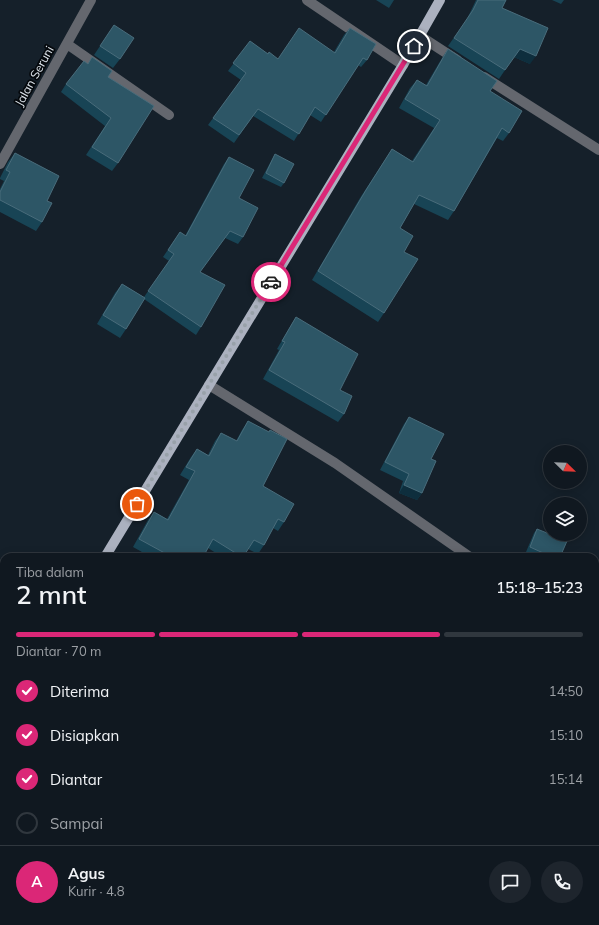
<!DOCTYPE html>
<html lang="id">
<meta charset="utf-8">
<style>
:root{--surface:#101820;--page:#1e252d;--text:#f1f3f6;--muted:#9ca0a5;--line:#30373e;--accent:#db2777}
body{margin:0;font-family:Mulish,sans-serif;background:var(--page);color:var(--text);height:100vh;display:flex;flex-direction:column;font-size:15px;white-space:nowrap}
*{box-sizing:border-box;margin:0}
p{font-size:13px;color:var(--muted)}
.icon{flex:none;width:22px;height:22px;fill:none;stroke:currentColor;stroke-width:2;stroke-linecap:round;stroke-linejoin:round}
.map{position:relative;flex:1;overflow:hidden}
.panel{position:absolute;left:0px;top:553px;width:599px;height:372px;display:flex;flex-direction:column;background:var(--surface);border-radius:12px 12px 0 0;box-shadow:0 2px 10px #0003,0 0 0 1px var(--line)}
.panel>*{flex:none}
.needle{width:26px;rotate:113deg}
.tools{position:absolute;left:543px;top:445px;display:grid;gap:8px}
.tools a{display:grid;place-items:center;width:44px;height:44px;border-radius:50%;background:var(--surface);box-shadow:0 2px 10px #0003,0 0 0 1px var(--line);font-size:20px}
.pin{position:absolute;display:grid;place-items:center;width:34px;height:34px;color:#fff;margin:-17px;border:2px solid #fff;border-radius:50%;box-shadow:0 1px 4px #0007}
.courier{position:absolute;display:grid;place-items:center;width:40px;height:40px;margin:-20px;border:3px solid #db2777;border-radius:50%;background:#fff;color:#222;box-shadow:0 1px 5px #0007}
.overview em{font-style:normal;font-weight:600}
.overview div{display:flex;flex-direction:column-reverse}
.overview{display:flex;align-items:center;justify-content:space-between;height:68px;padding:0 16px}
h1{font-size:26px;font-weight:600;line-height:30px}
.bar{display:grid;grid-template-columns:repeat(4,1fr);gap:6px 4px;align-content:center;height:48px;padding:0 16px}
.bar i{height:5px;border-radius:3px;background:var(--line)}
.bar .active{background:var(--accent)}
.bar p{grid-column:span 4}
.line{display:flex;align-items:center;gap:10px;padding:0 16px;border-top:1px solid var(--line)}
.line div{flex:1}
.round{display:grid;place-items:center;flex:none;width:42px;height:42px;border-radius:21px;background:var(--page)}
ol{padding:0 16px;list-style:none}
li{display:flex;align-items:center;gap:12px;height:44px}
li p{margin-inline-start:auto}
li .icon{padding:4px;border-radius:50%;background:var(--accent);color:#fff;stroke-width:4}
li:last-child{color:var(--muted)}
li i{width:22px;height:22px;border:2px solid var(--line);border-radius:50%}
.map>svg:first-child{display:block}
</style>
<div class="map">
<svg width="599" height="925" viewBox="0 0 599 925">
<rect width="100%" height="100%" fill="#15202a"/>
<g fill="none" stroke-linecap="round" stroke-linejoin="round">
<!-- minor -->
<path stroke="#64676e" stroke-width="10" d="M 307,0 L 403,65
M 420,36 L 457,60
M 67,44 L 169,115
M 484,77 L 599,150
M 0,164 L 91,0
M 209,385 L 335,463 L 470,557
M 0,632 L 4,635
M 595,639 L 599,641
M 0,916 L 4,921"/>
<!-- major -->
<path stroke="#abb1bf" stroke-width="10" d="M 105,557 L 403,65 L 440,0
M 0,735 L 4,728"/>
</g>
<!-- wall -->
<path fill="#184455" d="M 376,0 L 394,0 L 389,8 Z
M 476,0 L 506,0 L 502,8 L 530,64 L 514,57 L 499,79 L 448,46 L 467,19 Z
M 552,0 L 564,0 L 561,4 Z
M 114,25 L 120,59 L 113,68 L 94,55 Z
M 350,28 L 367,60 L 361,67 L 358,65 L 321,122 L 310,115 L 294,141 L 253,116 L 234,143 L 208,125 L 241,80 L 228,71 L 250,41 L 268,54 L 278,59 L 334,52 L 344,35 Z
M 448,49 L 490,91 L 509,133 L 503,141 L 497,138 L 454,211 L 448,220 L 414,204 L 400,228 L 404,252 L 384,313 L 378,322 L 312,280 L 360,198 L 392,149 L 412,161 L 434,128 L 399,108 L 410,88 L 417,80 L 426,85 L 442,58 Z
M 108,77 L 118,163 L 112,171 L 86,155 L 105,126 L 61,92 L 66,84 Z
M 15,153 L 47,201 L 42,222 L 36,231 L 0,212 L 0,189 L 4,181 L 0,179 L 0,178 L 8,162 Z
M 275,154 L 284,183 L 281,187 L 262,178 L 272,159 Z
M 229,157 L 239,198 L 243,237 L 238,244 L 225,238 L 200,272 L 201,327 L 196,335 L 144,299 L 126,329 L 120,338 L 97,324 L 115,293 L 122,284 L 144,297 L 169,261 L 163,257 L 180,232 L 185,236 L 224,164 Z
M 296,317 L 340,390 L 344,414 L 338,422 L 263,379 L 279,350 L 277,349 L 291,325 Z
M 409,417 L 431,459 L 422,493 L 417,500 L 399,493 L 403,481 L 380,470 L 404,424 Z
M 248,421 L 263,486 L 284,522 L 278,531 L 273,528 L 264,545 L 258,554 L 248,549 L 243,557 L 222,557 L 208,548 L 203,557 L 151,557 L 133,547 L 148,520 L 154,512 L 167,519 L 189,480 L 180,475 L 191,457 L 197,449 L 208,455 L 215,441 L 221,433 L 236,441 L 242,430 Z
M 537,529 L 560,557 L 539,557 L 526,552 L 534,533 Z"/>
<!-- shaded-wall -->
<path fill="#0e2e3d" d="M 520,49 L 536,56 L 530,64 L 514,57 L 499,79 Z
M 404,485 L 422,493 L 417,500 L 399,493 Z"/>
<!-- building -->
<path fill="#2d5666" stroke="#496c7b" d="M 478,0 L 506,0 L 502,8 L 548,28 L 536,56 L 520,49 L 505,70 L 454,38 L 473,10 Z
M 114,25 L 134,38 L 120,59 L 100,46 Z
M 299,28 L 335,53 L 350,28 L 376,44 L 367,60 L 363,58 L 326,115 L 315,107 L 299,134 L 258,109 L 239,135 L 213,118 L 246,73 L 233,63 L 250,41 L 268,54 L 269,52 L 278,59 Z
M 448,49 L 497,81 L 490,91 L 522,111 L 509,133 L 502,128 L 454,211 L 419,195 L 400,228 L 413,236 L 404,252 L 418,259 L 384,313 L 318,271 L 366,190 L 392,149 L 413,162 L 440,120 L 405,99 L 417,80 L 427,86 Z
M 92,57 L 112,71 L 108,77 L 154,106 L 118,163 L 92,147 L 111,118 L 66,84 L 84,61 L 88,64 Z
M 15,153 L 59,176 L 47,201 L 52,203 L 42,222 L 0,200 L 0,192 L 10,172 L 6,170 Z
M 275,154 L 294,164 L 284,183 L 266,173 Z
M 229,157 L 254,170 L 239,198 L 258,208 L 243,237 L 230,231 L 200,272 L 225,285 L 201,327 L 148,291 L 174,254 L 168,250 L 180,232 L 186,236 Z
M 122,284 L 145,298 L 126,329 L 103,315 Z
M 296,317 L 358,354 L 340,390 L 352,396 L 344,414 L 269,370 L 285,342 L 282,341 Z
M 409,417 L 444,434 L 431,459 L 436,461 L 422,493 L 404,485 L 409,474 L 385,462 Z
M 248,421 L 269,432 L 270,430 L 287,439 L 263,486 L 294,504 L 284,522 L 278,519 L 264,545 L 254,540 L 243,557 L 242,557 L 213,539 L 203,557 L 172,557 L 139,539 L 154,512 L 168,520 L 195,471 L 186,467 L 197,449 L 209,456 L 221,433 L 237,441 Z
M 537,529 L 567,541 L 560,557 L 552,557 L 530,547 Z
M 595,651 L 599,654 L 599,681 L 595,687 Z"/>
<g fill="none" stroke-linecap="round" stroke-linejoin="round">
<!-- done -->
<path stroke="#98a1a9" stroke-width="4" stroke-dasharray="0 7.2" d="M 137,504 L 271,282"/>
<!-- route -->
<path stroke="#db2777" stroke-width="5" d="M 271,282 L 414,46"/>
</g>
<g text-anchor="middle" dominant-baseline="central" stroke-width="3.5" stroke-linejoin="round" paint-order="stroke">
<!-- street labels -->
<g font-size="12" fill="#dfe6ed" stroke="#05090d">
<text transform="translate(34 76) rotate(-61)">Jalan Seruni</text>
</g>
</g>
</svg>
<div class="tools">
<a><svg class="needle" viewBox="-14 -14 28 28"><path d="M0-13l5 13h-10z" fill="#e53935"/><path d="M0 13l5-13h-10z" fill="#9ca0a5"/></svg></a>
<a><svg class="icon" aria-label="layers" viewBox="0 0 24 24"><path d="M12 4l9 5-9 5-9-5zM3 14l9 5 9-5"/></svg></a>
</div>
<div class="pin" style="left:137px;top:504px;background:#ea580c"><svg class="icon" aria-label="bag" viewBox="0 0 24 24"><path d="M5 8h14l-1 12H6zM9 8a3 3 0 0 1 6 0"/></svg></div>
<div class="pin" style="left:414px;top:46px;background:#1f2937"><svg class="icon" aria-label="home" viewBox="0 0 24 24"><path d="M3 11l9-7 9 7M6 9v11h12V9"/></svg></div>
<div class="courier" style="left:271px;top:282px"><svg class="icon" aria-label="car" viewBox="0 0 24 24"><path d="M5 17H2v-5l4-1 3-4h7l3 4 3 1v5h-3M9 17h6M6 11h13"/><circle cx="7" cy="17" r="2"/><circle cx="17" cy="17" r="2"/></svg></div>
<section class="panel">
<div class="overview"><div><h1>2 mnt</h1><p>Tiba dalam</p></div><em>15:18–15:23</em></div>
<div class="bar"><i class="active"></i><i class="active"></i><i class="active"></i><i></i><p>Diantar · 70 m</p></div>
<ol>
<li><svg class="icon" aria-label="check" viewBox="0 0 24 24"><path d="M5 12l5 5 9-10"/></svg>Diterima<p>14:50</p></li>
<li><svg class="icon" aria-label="check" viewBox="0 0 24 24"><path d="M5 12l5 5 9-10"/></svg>Disiapkan<p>15:10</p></li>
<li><svg class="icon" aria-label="check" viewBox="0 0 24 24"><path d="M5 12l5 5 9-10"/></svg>Diantar<p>15:14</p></li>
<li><i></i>Sampai</li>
</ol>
<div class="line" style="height:72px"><b class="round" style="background:var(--accent);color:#fff">A</b><div><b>Agus</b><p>Kurir · 4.8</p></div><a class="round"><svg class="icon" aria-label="chat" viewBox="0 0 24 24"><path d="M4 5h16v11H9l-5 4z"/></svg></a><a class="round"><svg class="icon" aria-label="phone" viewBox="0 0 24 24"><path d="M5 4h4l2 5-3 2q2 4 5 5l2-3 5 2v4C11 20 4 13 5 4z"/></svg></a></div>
</section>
</div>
